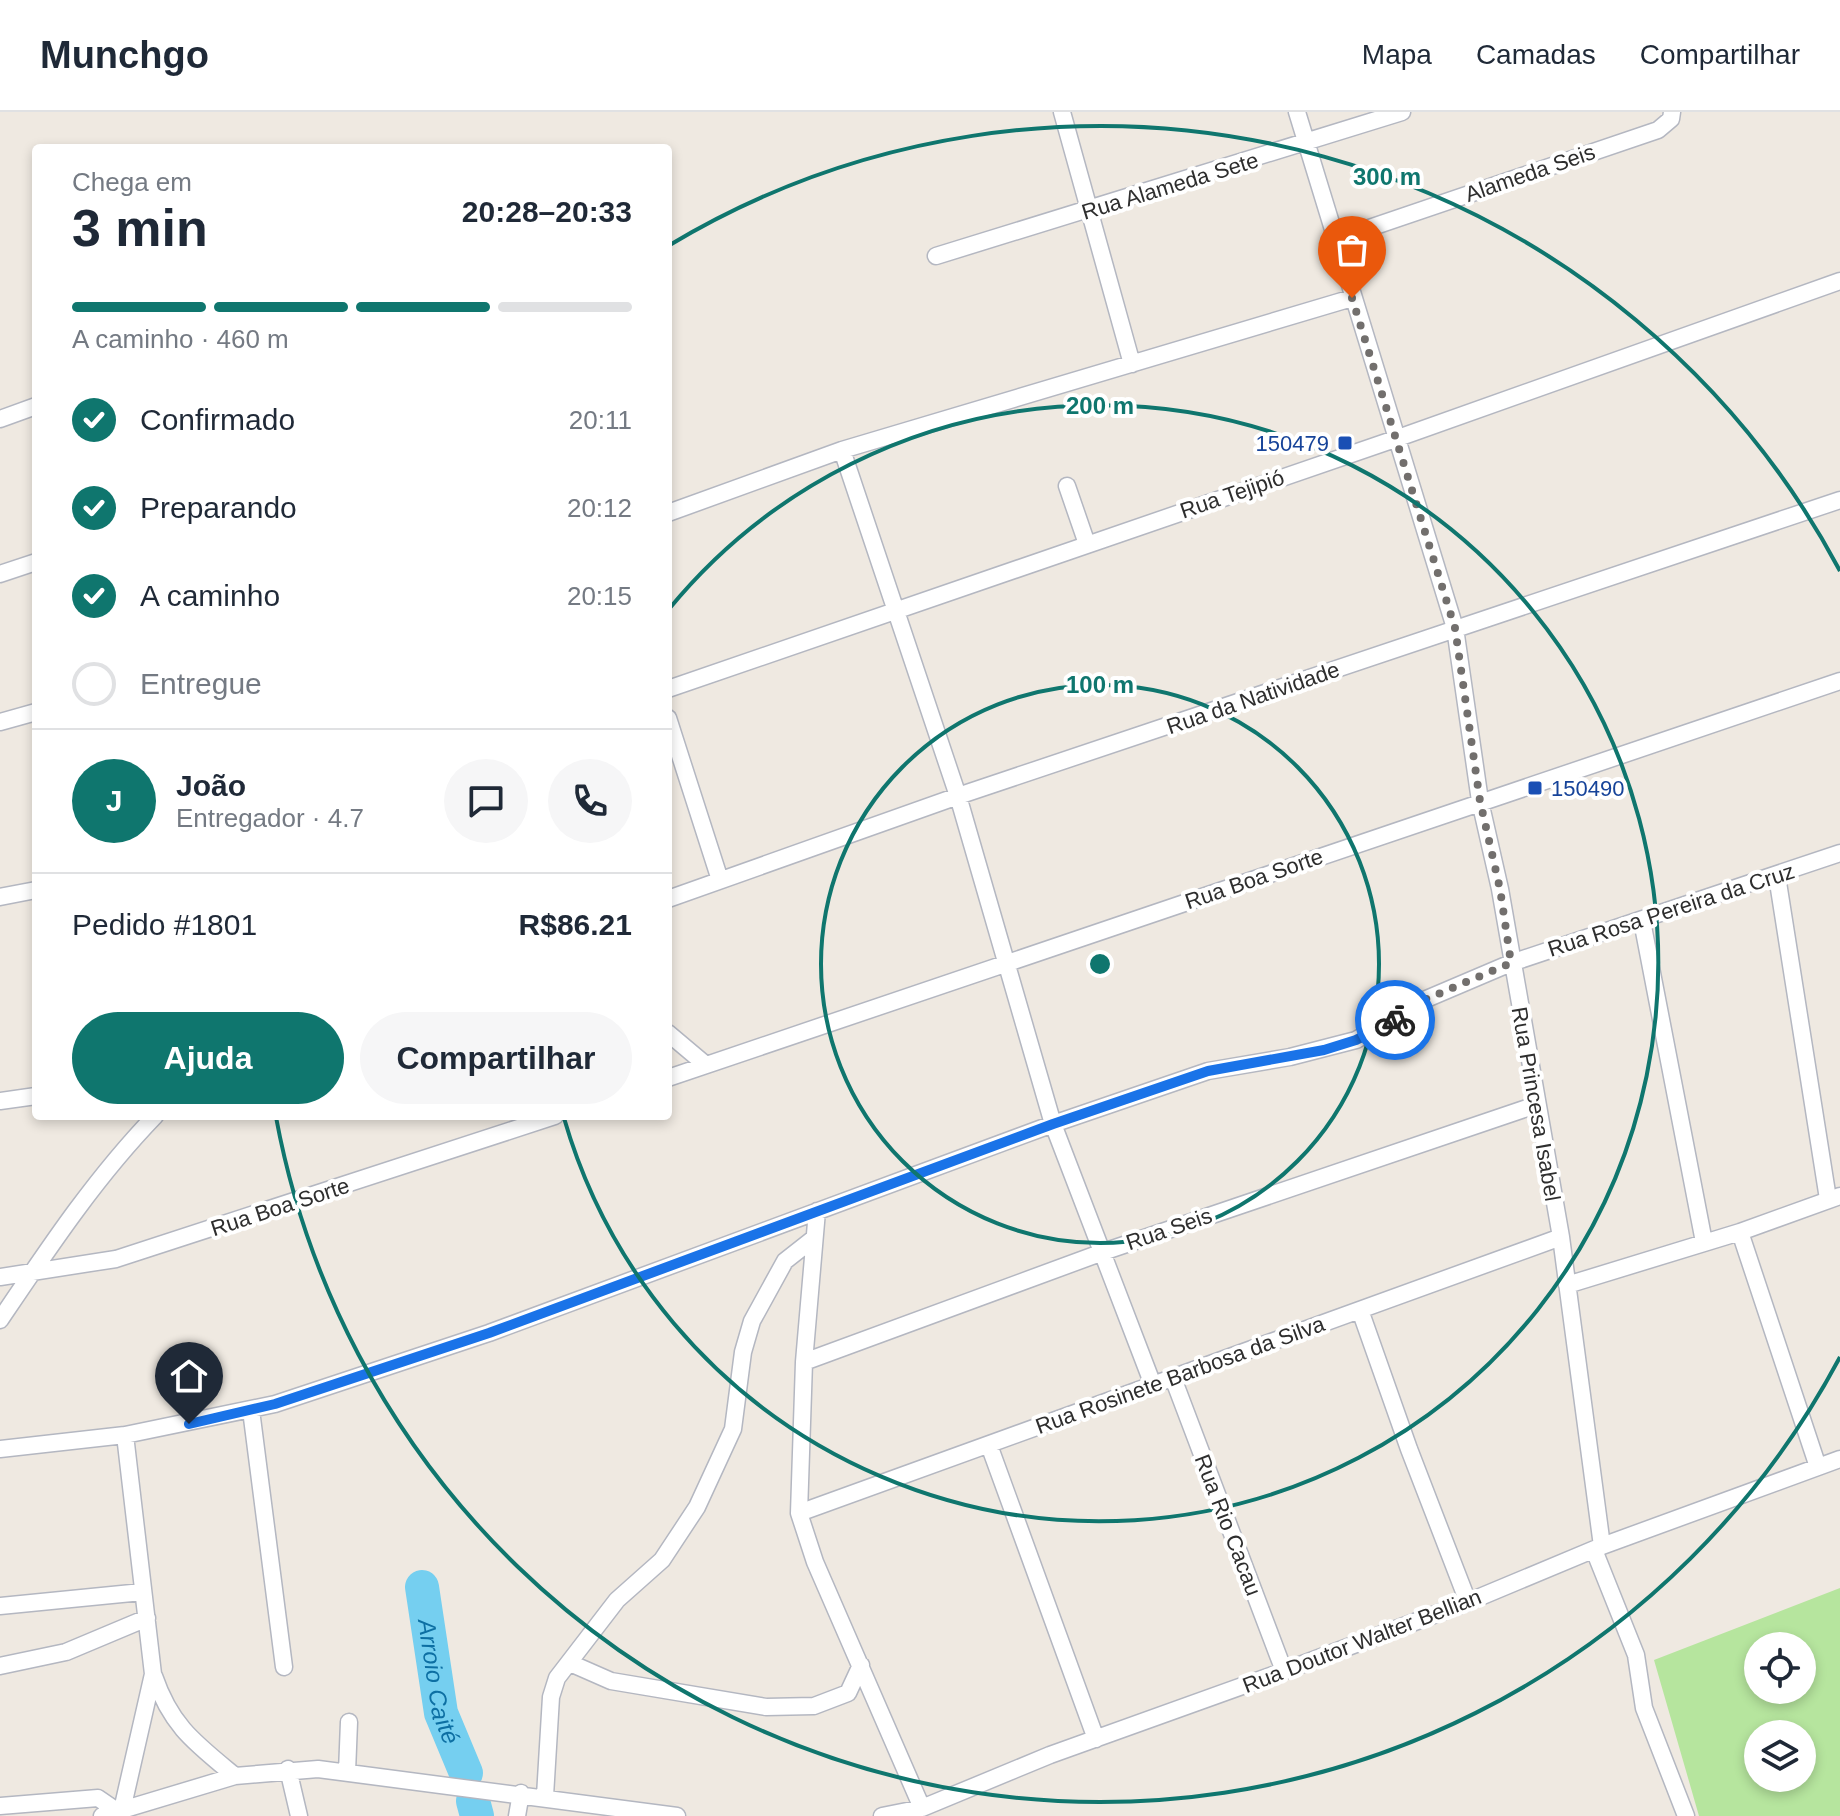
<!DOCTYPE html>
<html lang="pt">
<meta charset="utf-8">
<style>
:root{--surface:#fff;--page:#f6f6f7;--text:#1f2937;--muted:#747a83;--line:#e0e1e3;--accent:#0f766e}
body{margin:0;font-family:Helvetica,sans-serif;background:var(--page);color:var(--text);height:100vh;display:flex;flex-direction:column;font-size:30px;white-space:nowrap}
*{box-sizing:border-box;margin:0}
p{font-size:26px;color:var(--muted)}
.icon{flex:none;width:44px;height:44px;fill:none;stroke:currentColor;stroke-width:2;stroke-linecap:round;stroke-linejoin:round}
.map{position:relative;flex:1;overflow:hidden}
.drawer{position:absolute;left:32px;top:32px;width:640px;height:976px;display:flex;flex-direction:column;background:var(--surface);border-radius:8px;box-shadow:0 4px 12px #0003}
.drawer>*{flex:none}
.buttons{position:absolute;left:1744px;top:1520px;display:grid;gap:16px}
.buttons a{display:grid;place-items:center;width:72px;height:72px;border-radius:50%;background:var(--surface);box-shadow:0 4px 12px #0003;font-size:40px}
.pin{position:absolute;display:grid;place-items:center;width:68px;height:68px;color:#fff;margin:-82px -34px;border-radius:50% 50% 50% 0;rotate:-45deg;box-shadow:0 0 8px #0007}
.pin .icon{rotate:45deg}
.courier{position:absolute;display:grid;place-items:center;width:80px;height:80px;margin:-40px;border:6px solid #1a73e8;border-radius:50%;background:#fff;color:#222;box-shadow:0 2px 10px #0007}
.head em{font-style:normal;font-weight:700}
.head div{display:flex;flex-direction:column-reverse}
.head{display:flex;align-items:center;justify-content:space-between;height:136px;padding:0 40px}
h1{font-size:52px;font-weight:700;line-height:60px}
.bar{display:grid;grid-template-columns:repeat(4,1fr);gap:12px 8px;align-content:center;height:96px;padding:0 40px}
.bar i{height:10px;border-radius:6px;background:var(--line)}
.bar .on{background:var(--accent)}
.bar p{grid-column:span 4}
.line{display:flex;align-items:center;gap:20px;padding:0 40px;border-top:2px solid var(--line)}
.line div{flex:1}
.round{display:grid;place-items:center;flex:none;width:84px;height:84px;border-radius:42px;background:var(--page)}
ol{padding:0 40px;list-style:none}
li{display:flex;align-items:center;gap:24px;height:88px}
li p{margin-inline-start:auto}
li .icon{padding:8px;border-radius:50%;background:var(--accent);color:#fff;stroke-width:4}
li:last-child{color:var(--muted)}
li i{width:44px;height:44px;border:4px solid var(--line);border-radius:50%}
.action{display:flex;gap:16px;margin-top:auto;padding:16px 40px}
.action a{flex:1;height:92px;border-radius:48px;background:var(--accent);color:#fff;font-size:32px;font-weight:700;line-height:92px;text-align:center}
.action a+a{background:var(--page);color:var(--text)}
header{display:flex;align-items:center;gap:48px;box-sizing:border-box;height:112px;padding:0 40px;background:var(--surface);border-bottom:2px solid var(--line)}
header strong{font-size:38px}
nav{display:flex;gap:44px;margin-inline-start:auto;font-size:28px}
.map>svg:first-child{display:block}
</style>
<header>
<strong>Munchgo</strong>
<nav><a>Mapa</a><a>Camadas</a><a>Compartilhar</a></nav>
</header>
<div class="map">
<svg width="1840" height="1704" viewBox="0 0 1840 1704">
<rect width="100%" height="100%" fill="#efe9e1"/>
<!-- green -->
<path fill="#b6e59e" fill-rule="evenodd" d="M 1840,1476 L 1840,1704 L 1699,1704 L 1654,1548 ZM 1758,1534 L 1802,1534 L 1802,1578 L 1758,1578 ZM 1758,1622 L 1802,1622 L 1802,1666 L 1758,1666 Z"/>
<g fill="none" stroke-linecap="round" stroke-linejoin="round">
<!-- river -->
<g stroke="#75cff0" stroke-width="34">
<path id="s1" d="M 422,1475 L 441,1601 L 466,1661"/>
<path d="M 473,1689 L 477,1704"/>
</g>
<!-- minor casing -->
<g stroke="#b4b7c1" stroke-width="19">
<path id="minor" d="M 1062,0 L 1132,252
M 1297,0 L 1455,516 L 1480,689 L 1500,777 L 1561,1125 L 1602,1434
M 1334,128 L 1658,18 L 1671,7 L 1672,0
M 936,144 L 1402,0
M 0,307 L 36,294
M 842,338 L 958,684 L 1053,1012 L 1153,1273
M 1067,374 L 1087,432
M 668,401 L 842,338 L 1352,186
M 0,462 L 36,450
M 668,577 L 1398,326 L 1840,169
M 668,606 L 720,768
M 0,610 L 36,600
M 1777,764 L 1828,1087
M 0,785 L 36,778
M 668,787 L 958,684 L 1840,388
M 1642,809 L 1704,1130
M 668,921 L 706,953
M 668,966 L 1840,569
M 0,989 L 36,984
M 817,1099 L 804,1250 L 799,1401 L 815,1450 L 922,1696
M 1740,1120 L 1818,1355
M 0,1165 L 116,1147 L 555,1004
M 1567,1173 L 1740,1120 L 1840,1084
M 1360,1198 L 1409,1337 L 1468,1490
M 0,1208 C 48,1137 95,1066 155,1004
M 804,1250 L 1103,1140 L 1536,993
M 1173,1266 L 1284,1559
M 251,1298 L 284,1555
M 989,1333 L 1096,1627
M 0,1337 L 125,1323 L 275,1292 L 489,1221 L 1053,1012 L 1208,959 L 1290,945 L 1356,928 L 1424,888 L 1511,851 L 1840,741
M 799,1401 L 1561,1125
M 1594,1438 L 1636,1543 L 1644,1596 L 1686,1704
M 0,1494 L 142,1480
M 570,1551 L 611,1569 L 766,1595 L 814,1594 L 848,1581 L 861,1553
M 0,1554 L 66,1540 L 147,1506
M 154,1564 C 171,1614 195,1631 235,1664
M 288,1657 L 299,1704
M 347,1660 L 349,1610
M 545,1684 L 551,1585 L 557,1566 L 617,1488 L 662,1448 L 697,1395 L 733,1317 L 743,1240 L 752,1209 L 785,1149 L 813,1127
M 0,1694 L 98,1686 L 117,1699
M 122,1698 L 153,1562 L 125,1323
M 102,1704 L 235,1664 L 318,1657 L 677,1704
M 517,1704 L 521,1681
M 882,1704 L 922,1696 L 1050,1643 L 1284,1559 L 1468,1490 L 1602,1434 L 1840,1347"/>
</g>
<!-- minor -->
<use href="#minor" stroke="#fff" stroke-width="16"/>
</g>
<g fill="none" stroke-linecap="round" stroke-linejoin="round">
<!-- done -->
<path stroke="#726f6d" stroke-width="8" stroke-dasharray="0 14.4" d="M 1352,186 L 1455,516 L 1480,689 L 1500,777 L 1511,851 L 1424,888 L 1395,908"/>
<!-- route -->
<path stroke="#1a73e8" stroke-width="10" d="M 189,1312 L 275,1292 L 489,1221 L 1053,1012 L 1208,959 L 1324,938 L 1356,928 L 1395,908"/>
</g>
<!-- distance rings -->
<g fill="none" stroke="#0f766e" stroke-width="4">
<circle cx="1100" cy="852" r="279"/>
<path d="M669 497A558 558 0 1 1 564 1006"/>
<path d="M1840 1245A838 838 0 0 1 276 1005M668 134A838 838 0 0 1 1840 459"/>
</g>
<!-- markers -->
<g fill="#1a4fb4" stroke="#fff" stroke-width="3">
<rect x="1337" y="323" width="16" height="16" rx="4"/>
<rect x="1527" y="668" width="16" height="16" rx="4"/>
</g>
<g text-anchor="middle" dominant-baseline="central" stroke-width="8" stroke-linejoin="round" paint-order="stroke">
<!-- street labels -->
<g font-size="22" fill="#2e2e2e" stroke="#fff">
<text transform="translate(1530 61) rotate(-19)">Alameda Seis</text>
<text transform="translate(1170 74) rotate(-17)">Rua Alameda Sete</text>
<text transform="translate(1232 382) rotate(-19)">Rua Tejipió</text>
<text transform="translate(1253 586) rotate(-19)">Rua da Natividade</text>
<text transform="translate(1254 767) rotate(-19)">Rua Boa Sorte</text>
<text transform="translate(1671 798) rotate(-18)">Rua Rosa Pereira da Cruz</text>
<text transform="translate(1536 992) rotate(80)">Rua Princesa Isabel</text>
<text transform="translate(280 1095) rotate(-18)">Rua Boa Sorte</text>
<text transform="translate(1169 1117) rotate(-19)">Rua Seis</text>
<text transform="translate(1180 1263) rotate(-20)">Rua Rosinete Barbosa da Silva</text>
<text transform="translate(1228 1413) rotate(69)">Rua Rio Cacau</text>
<text transform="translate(1362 1529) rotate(-21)">Rua Doutor Walter Bellian</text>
</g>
<!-- transit labels -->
<g font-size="22" fill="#164399" stroke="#fff" text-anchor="end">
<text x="1329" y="331">150479</text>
<text x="1551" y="676" text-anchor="start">150490</text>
</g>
<!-- water labels -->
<g font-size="24" font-style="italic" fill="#0d6fa3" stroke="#fff">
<text stroke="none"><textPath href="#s1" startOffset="96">Arroio Caité</textPath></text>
</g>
</g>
<circle cx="1100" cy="852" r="12" fill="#0f766e" stroke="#fff" stroke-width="4"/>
<g font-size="24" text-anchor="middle" font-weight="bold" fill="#0f766e" stroke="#fff" stroke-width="8" stroke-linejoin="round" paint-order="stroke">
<text x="1387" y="73">300 m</text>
<text x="1100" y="302">200 m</text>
<text x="1100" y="581">100 m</text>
</g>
</svg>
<div class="buttons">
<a><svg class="icon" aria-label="locate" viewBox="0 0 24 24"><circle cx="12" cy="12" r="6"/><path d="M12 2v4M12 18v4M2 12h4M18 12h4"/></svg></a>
<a><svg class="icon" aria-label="layers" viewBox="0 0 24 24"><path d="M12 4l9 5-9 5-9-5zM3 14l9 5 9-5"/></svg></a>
</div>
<div class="pin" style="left:1352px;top:186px;background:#ea580c"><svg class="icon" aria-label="bag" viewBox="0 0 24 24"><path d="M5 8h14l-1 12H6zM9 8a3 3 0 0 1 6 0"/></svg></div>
<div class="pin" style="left:189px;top:1312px;background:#1f2937"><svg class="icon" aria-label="home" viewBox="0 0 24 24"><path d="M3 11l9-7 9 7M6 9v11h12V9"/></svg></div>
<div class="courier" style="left:1395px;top:908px"><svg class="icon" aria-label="bike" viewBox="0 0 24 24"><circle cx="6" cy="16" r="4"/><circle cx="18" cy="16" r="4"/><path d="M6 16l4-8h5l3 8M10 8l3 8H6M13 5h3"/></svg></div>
<section class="drawer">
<div class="head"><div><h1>3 min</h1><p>Chega em</p></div><em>20:28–20:33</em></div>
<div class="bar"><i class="on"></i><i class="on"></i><i class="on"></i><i></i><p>A caminho · 460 m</p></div>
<ol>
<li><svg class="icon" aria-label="check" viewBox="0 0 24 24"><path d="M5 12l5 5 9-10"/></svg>Confirmado<p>20:11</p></li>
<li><svg class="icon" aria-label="check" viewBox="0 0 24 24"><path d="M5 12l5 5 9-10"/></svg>Preparando<p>20:12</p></li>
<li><svg class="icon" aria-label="check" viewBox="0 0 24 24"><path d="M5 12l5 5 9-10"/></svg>A caminho<p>20:15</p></li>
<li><i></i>Entregue</li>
</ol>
<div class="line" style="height:144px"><b class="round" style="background:var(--accent);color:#fff">J</b><div><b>João</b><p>Entregador · 4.7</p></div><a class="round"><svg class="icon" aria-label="chat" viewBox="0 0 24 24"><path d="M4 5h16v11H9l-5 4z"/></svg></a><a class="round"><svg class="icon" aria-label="phone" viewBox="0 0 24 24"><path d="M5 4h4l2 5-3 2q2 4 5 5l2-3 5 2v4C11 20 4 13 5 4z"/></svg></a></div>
<div class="line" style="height:104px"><div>Pedido #1801</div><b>R$86.21</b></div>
<div class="action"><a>Ajuda</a><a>Compartilhar</a></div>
</section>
</div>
